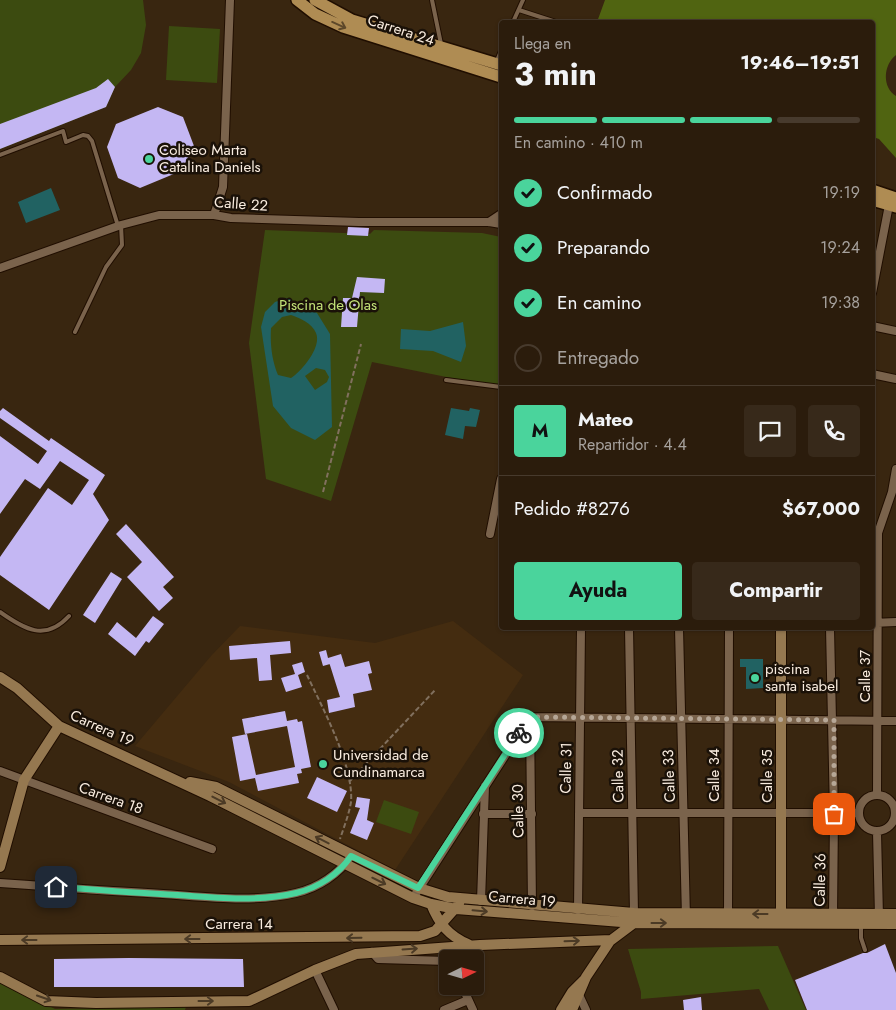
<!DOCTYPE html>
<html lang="es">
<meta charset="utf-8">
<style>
:root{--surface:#2b1c0c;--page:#37291a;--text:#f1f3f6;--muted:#a6a19d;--line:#473a2d;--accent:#4ad49c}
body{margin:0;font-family:Jost,sans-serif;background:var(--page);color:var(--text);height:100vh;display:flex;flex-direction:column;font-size:19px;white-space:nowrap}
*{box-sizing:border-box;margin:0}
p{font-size:16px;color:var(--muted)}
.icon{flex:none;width:28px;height:28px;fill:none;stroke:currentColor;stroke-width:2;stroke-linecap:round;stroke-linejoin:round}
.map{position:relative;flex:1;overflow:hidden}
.drawer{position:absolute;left:499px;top:20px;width:376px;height:610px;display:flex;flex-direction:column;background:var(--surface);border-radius:5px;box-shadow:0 1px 4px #0004,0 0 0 1px var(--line)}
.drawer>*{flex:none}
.needle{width:32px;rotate:85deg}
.tools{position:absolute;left:439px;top:950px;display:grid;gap:10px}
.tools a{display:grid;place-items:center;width:45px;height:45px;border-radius:5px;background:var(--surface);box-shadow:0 1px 4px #0004,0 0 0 1px var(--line);font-size:25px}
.pin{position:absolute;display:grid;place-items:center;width:42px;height:42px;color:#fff;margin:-21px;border-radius:10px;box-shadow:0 2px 8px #0006}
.courier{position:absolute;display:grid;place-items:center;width:50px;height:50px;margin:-25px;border:4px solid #4ad49c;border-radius:50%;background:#fff;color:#222;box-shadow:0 1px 6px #0007}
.headline em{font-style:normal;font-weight:700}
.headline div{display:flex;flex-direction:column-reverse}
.headline{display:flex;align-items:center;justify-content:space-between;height:85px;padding:0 15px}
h1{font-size:32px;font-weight:700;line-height:38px}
.bar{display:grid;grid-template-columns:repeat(4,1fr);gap:8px 5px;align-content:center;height:60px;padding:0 15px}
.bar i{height:6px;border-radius:4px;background:var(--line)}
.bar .current{background:var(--accent)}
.bar p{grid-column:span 4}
.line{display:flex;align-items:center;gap:12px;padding:0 15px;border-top:1px solid var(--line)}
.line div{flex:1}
.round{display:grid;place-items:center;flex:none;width:52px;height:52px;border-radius:5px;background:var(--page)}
ol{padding:0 15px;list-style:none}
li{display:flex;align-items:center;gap:15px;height:55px}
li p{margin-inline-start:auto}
li .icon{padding:5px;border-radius:50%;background:var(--accent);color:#111;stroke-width:4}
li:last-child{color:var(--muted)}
li i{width:28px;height:28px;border:2px solid var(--line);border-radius:50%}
.cta{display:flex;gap:10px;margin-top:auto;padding:10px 15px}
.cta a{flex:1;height:58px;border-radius:5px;background:var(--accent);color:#111;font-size:20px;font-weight:700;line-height:58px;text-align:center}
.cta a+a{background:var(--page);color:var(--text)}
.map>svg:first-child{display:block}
</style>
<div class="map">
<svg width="896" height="1010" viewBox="0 0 896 1010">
<rect width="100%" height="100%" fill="#392610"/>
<!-- built -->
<path fill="#442c10" d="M 453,621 L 523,675 L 395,870 L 229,782 L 135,746 L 211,656 L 240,626 L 375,643 Z"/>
<!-- green -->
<path fill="#3c4b10" d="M 0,0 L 143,0 L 146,25 L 141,53 L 131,70 L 115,87 L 106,107 L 0,149 Z
M 169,26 L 220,29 L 217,83 L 166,80 Z
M 265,230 L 370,234 L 374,230 L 482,233 L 501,237 L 501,388 L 372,362 L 331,501 L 266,479 L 249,343 Z
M 384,800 L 419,812 L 411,834 L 376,822 Z
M 778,946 L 806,1010 L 769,1010 L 759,989 L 641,999 L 641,992 L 628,949 Z
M 0,984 L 6,984 L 55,1009 L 186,1007 L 185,1010 L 0,1010 Z"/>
<!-- forest -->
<path fill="#506411" d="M 605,0 L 896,0 L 896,55 C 884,64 881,87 896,96 L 896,158 L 879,139 L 873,137 L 872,22 L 597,22 Z"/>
<!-- water -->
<path fill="#216262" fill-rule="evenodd" d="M 51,188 L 60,210 L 26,223 L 18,202 Z
M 287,298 L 317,313 L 330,334 L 332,427 L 315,440 L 291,428 L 273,406 L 261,327 L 265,312 L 275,302 ZM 291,315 C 300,318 312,323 316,333 C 322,347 302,371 291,378 L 278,375 C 272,360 270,345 271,328 L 282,317 ZM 316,368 L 325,370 L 329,377 L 327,382 L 315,390 L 305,376 Z
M 463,322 L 466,346 L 461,362 L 433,351 L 400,349 L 401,329 L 430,331 Z
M 451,408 L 469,411 L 470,408 L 480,410 L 476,427 L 465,426 L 463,439 L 445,435 Z
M 740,659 L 763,659 L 763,688 L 746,689 L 746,667 L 740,667 Z"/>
<!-- building -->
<path fill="#c4b7f3" d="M 108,79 L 115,87 L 106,107 L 0,149 L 0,124 L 96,88 Z
M 158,107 L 183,117 L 194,146 L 181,171 L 140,188 L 118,178 L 107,147 L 116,124 Z
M 348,227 L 369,228 L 368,236 L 347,235 Z
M 357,277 L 385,279 L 384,293 L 360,292 L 357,327 L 341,327 L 343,298 L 352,298 Z
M 3,408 L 49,441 L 51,438 L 105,475 L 93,494 L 109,520 L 49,610 L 0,575 L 0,557 L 48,488 L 72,505 L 89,480 L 60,461 L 40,489 L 25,479 L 0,514 L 0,436 L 38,464 L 47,451 L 0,418 L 0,411 Z
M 126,524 L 174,577 L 163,587 L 173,598 L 159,611 L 127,577 L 142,562 L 116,534 Z
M 111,572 L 122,579 L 95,623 L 83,615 Z
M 153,616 L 164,624 L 149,643 L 146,641 L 135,656 L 108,634 L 117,622 L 136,638 Z
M 290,641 L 291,653 L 270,655 L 272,680 L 259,681 L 257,658 L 230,660 L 229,646 Z
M 326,650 L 328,658 L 341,654 L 345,667 L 369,661 L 372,673 L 368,674 L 372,690 L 353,694 L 355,707 L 329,713 L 327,700 L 340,697 L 329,662 L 330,664 L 323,666 L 319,652 Z
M 302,662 L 305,672 L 298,675 L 302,687 L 286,692 L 281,678 L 295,674 L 292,665 Z
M 285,711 L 287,721 L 297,719 L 298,722 L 302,721 L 311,767 L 301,769 L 302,773 L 297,774 L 299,783 L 258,791 L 255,778 L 240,781 L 232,737 L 247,734 L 256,775 L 295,767 L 287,726 L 245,734 L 242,719 Z
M 317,777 L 347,791 L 337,812 L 307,798 Z
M 357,797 L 370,799 L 367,820 L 374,823 L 367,840 L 350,833 L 360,808 L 355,807 Z
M 885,944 L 896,973 L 896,1010 L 807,1010 L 795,980 L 863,953 L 867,953 Z
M 129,958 L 243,959 L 244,987 L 54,987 L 54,959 Z
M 701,997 L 702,1010 L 684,1010 L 683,1000 Z"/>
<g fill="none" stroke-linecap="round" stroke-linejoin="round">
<!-- lane casing -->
<g stroke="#200e00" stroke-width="6">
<path id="lane" d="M 432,0 L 441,44
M 519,10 L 556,22
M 513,22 L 523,0
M 496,63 L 501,51
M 0,155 L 63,131 L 66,142 L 83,135 L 88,136 L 92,141 L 118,226
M 75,332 L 106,267 L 122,245 L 121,225
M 446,380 L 501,387
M 0,612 C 24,629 45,642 69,616
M 861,926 L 861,938 L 865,950"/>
</g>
<!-- street casing -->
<g stroke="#200e00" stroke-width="10">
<path id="street" d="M 214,215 L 223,187 L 230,0
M 489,222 L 501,214
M 0,268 L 121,225 L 159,215 L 214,215 L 231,218 L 359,222 L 489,222 L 501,224
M 872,293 L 889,205
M 872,326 L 896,331
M 872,374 L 896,379
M 490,534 L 501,479
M 872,623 L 896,622
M 629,628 L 634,913
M 679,628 L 686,918
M 830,628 L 834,814 L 833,918
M 530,717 L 896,721
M 530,717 L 532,906
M 0,771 L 212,849
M859 813a18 18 0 1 1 36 0a18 18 0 1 1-36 0Z
M 877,795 L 878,533 L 892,492 L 896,469
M 579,813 L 859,813
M 483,814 L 532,814
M 877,832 L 879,917
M 0,883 C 54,887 109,891 163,894 C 207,897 253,903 296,893 C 318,888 339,874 351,856
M 413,898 L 530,717
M 481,901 L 485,786
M 578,910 L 581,628
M 728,918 L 729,628
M 372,952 L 378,959 L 448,961
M 315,970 L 334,1010
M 462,986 L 473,1010
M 580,997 L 586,1010
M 444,1010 L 468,1000"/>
</g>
<!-- secondary casing -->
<g stroke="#200e00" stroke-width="12">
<path id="secondary" d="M 0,677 L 17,688 L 59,726 L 210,796 L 413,898 L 431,904 L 456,909 L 634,923 L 896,924
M 190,782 L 216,787 L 419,888 L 448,897 L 634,913 L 896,914
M 0,867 L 24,780 L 59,726
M 431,904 C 439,924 449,936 468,944
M 781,919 L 781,628
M 0,940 L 420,936 L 435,931 L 459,904
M 0,977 L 46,1001 L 96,1003 L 249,1001 L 315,970 L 356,954 L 480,945 L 611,940
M 561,1010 L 572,992 L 584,980
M 572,1010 L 586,977 L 610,941 L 634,923 L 634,921"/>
</g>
<!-- primary casing -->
<g stroke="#200e00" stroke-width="14">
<path id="primary" d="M 297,0 L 315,14 L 343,27 L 501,77
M 315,0 L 352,20 L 501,65
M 872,190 L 896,198
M 872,200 L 896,207"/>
</g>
<!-- path -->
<path stroke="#81705e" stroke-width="2" stroke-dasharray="5 2.5" stroke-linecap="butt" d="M 323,492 L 361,344
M 307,675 C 322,707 354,766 351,802 C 349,814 344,827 340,839
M 349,782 L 436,689"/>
<!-- lane -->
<use href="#lane" stroke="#7a634c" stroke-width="4"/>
<!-- street -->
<use href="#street" stroke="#7a634c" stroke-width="8"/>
<!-- secondary -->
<use href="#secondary" stroke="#957850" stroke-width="10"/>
<!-- primary -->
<use href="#primary" stroke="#af8c53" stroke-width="11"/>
</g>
<!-- one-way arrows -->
<defs><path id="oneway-shaft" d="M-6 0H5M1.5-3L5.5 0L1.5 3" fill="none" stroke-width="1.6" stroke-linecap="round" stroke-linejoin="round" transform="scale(1.25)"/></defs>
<use stroke="#5d482a" href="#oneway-shaft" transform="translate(339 25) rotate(24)"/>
<g stroke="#4b3a25">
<use href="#oneway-shaft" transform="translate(219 800) rotate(27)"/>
<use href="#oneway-shaft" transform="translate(322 840) rotate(-153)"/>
<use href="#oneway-shaft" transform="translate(379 881) rotate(26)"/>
<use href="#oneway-shaft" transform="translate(480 911) rotate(5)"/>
<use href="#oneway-shaft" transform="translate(760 914) rotate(-180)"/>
<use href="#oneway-shaft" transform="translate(659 923)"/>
<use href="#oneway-shaft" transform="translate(354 938) rotate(179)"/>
<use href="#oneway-shaft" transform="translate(192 939) rotate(180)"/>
<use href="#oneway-shaft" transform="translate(29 940) rotate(180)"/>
<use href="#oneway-shaft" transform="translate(572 941) rotate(-2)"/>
<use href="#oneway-shaft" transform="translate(410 949) rotate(-4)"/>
<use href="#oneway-shaft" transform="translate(44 998) rotate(19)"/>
<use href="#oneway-shaft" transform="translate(206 1001)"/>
</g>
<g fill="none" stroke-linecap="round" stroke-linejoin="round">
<!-- done -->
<path stroke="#b6a797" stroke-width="5" stroke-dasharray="0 9" d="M 519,733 L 530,717 L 834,720 L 834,814"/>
<!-- route -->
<path stroke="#4ad49c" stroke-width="6" d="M 56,887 C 97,890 137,893 178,895 C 217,898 258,902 296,893 C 318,888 339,874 351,856 L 418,888 L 519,733"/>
</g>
<!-- markers -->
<g fill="#4ad49c" stroke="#1a1108" stroke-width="2">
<circle cx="149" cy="159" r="5"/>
<circle cx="755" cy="678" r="5"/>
<circle cx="323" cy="764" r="5"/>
</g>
<g text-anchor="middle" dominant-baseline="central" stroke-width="5" stroke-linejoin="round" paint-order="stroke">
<!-- street labels -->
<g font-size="15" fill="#faede0" stroke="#1a1108">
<text transform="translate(401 30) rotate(18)">Carrera 24</text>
<text transform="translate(241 204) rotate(4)">Calle 22</text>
<text transform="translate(865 676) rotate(-90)">Calle 37</text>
<text transform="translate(102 728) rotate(24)">Carrera 19</text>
<text transform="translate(566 768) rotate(-89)">Calle 31</text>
<text transform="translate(714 775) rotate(-90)">Calle 34</text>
<text transform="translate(618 776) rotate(-91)">Calle 32</text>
<text transform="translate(669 776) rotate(-92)">Calle 33</text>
<text transform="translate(767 776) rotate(-90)">Calle 35</text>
<text transform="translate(111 798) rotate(20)">Carrera 18</text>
<text transform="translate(518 811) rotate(-91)">Calle 30</text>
<text transform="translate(820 880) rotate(-89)">Calle 36</text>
<text transform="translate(522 899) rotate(5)">Carrera 19</text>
<text x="239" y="924">Carrera 14</text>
</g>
<!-- poi labels -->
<g font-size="15" fill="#faede0" stroke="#1a1108" text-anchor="start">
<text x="159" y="150">Coliseo Marta<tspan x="159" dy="17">Catalina Daniels</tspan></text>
<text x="765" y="669">piscina<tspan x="765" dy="17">santa isabel</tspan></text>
<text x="333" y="755">Universidad de<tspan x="333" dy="17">Cundinamarca</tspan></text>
</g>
<!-- park labels -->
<g font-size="15" fill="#c2e177" stroke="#1a1108">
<text x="328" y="305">Piscina de Olas</text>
</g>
</g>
</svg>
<div class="tools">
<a><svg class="needle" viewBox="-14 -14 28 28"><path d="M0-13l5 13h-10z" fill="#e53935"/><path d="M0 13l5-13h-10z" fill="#a6a19d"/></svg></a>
</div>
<div class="pin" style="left:834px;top:814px;background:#ea580c"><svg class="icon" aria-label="bag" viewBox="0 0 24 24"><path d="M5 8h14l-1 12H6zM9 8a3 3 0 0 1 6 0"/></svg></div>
<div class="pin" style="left:56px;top:887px;background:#1f2937"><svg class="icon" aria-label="home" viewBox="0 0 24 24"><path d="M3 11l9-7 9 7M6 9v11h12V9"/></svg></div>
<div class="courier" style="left:519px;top:733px"><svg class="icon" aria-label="bike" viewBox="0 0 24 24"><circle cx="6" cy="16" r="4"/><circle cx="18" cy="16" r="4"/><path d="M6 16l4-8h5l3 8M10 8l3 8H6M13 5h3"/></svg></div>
<section class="drawer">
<div class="headline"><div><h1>3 min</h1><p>Llega en</p></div><em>19:46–19:51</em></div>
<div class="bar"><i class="current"></i><i class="current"></i><i class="current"></i><i></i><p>En camino · 410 m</p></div>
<ol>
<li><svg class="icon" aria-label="check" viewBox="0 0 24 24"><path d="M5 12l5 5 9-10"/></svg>Confirmado<p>19:19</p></li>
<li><svg class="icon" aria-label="check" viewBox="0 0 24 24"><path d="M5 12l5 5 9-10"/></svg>Preparando<p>19:24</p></li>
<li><svg class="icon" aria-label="check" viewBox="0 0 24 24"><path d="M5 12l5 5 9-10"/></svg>En camino<p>19:38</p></li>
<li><i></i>Entregado</li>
</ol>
<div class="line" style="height:90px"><b class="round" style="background:var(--accent);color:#111">M</b><div><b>Mateo</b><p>Repartidor · 4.4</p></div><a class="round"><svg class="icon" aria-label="chat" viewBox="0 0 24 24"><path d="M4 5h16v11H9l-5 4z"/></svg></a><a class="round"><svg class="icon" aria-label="phone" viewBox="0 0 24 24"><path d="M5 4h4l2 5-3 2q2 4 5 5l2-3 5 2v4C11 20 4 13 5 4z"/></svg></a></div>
<div class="line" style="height:65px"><div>Pedido #8276</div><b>$67,000</b></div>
<div class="cta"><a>Ayuda</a><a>Compartir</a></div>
</section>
</div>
